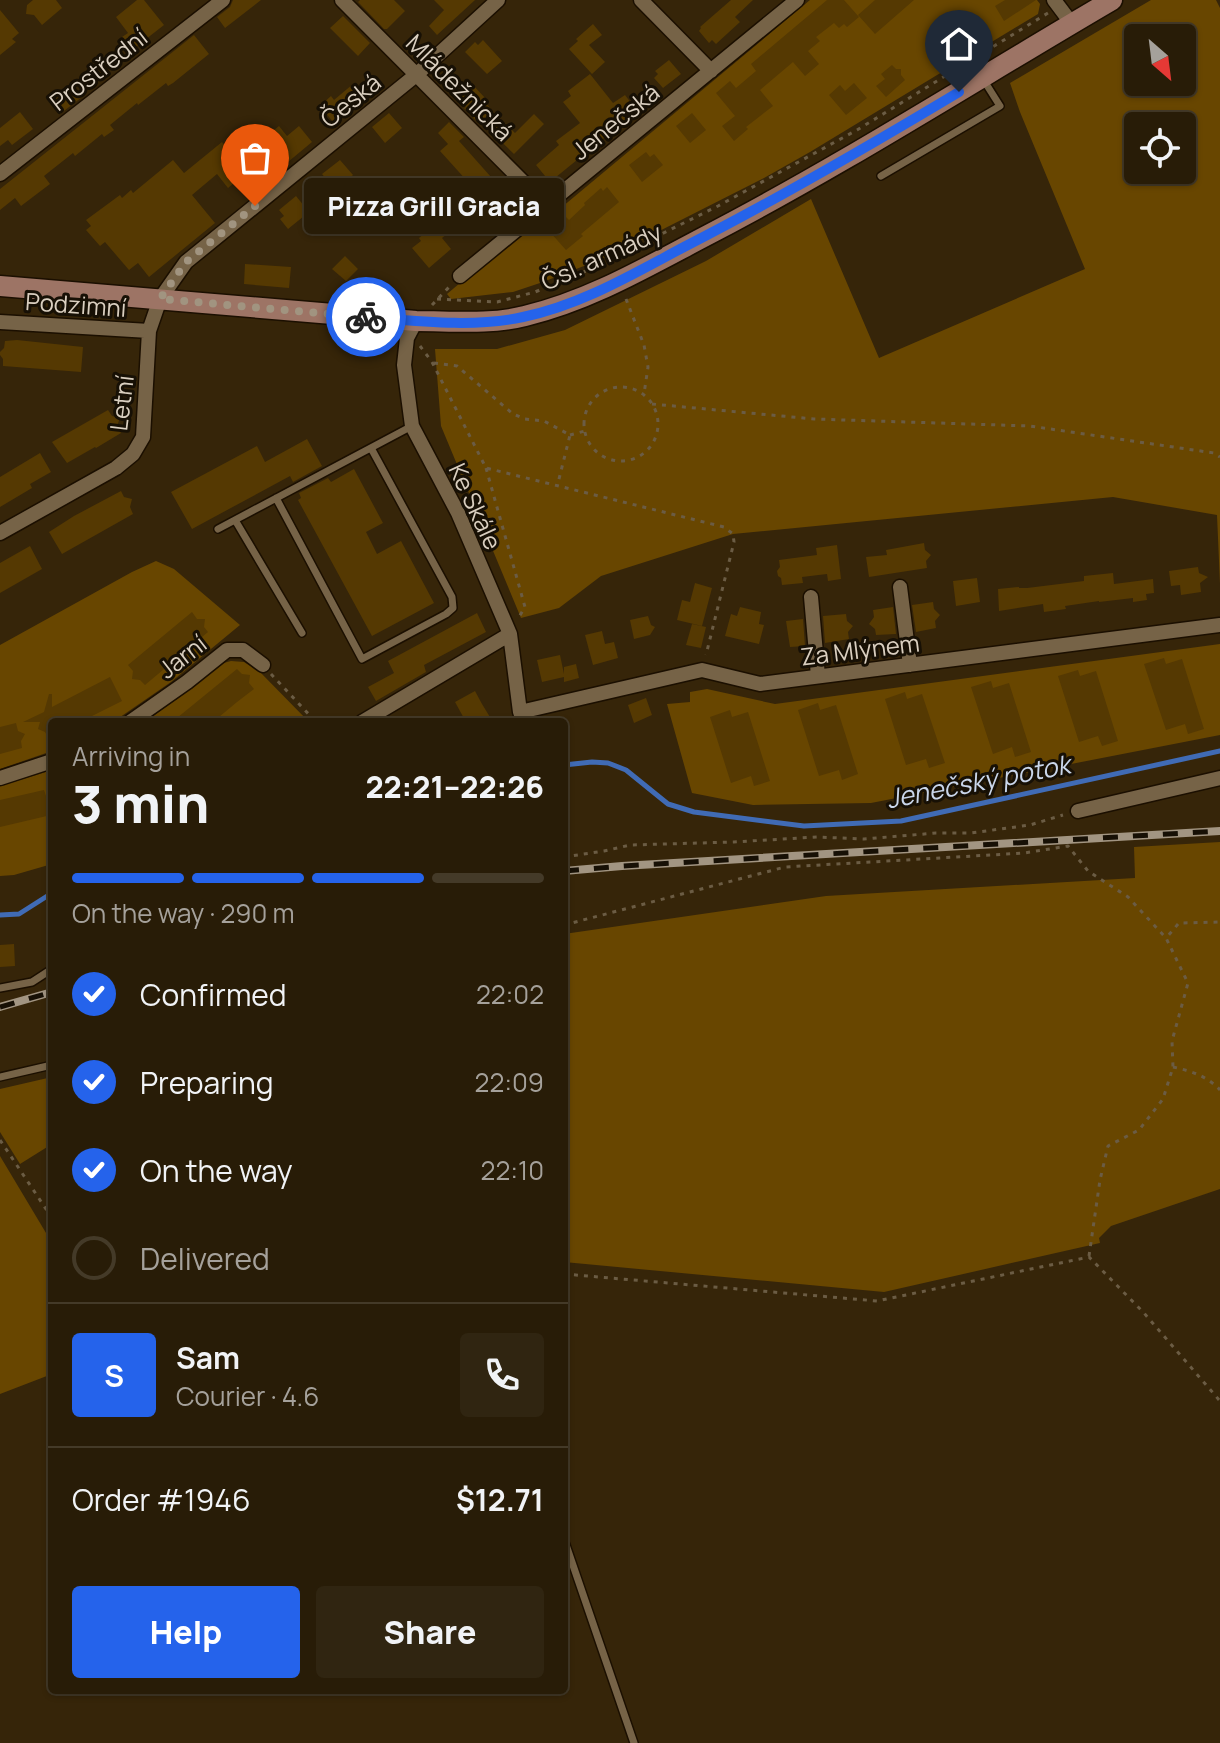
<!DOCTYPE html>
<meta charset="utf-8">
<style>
:root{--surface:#281c07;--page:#302511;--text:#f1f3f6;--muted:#a5a19b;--line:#443a28;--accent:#2563eb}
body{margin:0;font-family:Manrope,sans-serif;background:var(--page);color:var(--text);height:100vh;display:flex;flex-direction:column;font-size:30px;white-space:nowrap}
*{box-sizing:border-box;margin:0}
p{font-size:26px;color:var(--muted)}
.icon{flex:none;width:44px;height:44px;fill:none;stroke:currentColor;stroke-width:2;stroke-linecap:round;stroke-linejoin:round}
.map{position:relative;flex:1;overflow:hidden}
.panel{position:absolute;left:48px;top:718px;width:520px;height:976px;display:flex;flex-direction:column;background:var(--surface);border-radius:8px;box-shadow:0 2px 6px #0004,0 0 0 2px var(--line)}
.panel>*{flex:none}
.needle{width:52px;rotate:152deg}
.fabs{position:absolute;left:1124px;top:24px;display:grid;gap:16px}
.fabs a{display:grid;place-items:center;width:72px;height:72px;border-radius:8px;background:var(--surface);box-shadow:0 2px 6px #0004,0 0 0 2px var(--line);font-size:40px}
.pin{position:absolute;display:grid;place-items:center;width:68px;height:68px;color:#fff;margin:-82px -34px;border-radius:50% 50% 50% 0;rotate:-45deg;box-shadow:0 0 8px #0007}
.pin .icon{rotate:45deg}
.courier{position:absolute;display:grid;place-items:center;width:80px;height:80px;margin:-40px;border:6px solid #2563eb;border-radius:50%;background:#fff;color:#222;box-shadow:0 2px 10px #0007}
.bubble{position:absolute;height:56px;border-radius:8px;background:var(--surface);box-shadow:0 2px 6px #0004,0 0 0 2px var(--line);font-size:26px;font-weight:800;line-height:56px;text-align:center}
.overview em{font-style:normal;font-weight:800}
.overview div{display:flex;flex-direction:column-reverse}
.overview{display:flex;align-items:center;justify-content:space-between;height:136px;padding:0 24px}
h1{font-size:52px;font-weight:800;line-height:60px}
.bar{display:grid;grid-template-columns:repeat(4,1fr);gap:12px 8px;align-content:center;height:96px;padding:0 24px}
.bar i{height:10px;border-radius:6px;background:var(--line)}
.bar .selected{background:var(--accent)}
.bar p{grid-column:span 4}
.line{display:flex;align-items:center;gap:20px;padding:0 24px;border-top:2px solid var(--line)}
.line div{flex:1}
.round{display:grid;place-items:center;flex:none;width:84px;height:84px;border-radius:8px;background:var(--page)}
ol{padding:0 24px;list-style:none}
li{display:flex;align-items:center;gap:24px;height:88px}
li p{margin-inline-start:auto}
li .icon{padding:8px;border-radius:50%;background:var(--accent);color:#fff;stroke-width:4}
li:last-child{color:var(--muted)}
li i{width:44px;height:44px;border:4px solid var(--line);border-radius:50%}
.primary-button{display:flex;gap:16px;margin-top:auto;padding:16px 24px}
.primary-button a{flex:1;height:92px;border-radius:8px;background:var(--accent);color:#fff;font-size:32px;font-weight:800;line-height:92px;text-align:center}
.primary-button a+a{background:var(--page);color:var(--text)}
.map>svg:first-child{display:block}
</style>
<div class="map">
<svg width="1220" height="1743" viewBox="0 0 1220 1743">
<rect width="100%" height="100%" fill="#362509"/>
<!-- green -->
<path fill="#684600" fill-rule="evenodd" d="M 810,0 L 1037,0 L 1040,4 L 1038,14 L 810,152 L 764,178 L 612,255 L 543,282 L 513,292 L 451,299 L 447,294 L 538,217 L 544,222 Z
M 1151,0 L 1216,0 L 1220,8 L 1220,584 L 1217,515 L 1113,497 L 733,534 L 601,576 L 559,608 L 521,618 L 441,426 L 435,349 L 497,349 L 565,330 L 706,261 L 811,199 L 879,358 L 1085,269 L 1020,112 L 1010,83 ZM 1138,38 L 1182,38 L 1182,82 L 1138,82 ZM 1138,126 L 1182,126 L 1182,170 L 1138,170 Z
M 156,561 L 174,569 L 240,625 L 171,682 L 113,722 L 52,722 L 52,751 L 0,769 L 0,645 L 132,572 Z
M 1220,644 L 1220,735 L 871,803 L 753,805 L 692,793 L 667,704 L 690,702 L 690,692 L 707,689 L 775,704 Z
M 231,661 L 244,662 L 260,672 L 309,722 L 145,722 L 181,696 L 220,664 Z
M 52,770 L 52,864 L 14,875 L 0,876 L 0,786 Z
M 1220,842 L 1220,1189 L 1111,1226 L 1099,1238 L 1100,1243 L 884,1292 L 564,1262 L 564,934 L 826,896 L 1135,878 L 1134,847 Z
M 52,1077 L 52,1144 L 20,1164 L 0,1132 L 0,1089 Z
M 0,1156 L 52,1243 L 52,1374 L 0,1394 Z"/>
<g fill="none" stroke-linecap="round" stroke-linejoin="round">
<!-- stream -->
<path stroke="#406bb5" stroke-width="5" d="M 564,765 L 592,762 L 608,763 L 626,770 L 668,804 L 694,812 L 804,826 L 901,821 L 1220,751
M 0,915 L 19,914 L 52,893"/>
</g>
<!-- building -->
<path fill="#553902" d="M 33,0 L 56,0 L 62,8 L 42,25 L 34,15 L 26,14 L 27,5 Z
M 137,0 L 144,0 L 164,25 L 132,50 L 122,37 L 128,33 L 116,17 Z
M 233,0 L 261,0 L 225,28 L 217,17 L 230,7 Z
M 360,0 L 394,0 L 405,11 L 387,29 L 384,29 L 358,2 Z
M 434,0 L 475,0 L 437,35 L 429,26 L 444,10 Z
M 731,0 L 753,0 L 735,17 L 740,22 L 716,44 L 712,40 L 709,43 L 699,31 L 701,28 L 700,27 Z
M 827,0 L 844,0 L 859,17 L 847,27 L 844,24 L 839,28 L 834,23 L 816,37 L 820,41 L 808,51 L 819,64 L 805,76 L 793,62 L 760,90 L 773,106 L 746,127 L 748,129 L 734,141 L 722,126 L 735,116 L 716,93 L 730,81 L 736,88 L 756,71 L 751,64 Z
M 875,0 L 914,0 L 875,34 L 858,15 Z
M 1005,0 L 1036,0 L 1004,21 L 995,6 Z
M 0,10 L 19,33 L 12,39 L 16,42 L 0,55 Z
M 343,16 L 370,43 L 358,56 L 330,28 Z
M 593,24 L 602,35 L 589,45 L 605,62 L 592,74 L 569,49 L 578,41 L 576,39 Z
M 194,35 L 209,54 L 173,83 L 168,86 L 166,83 L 138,105 L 137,103 L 110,125 L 114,130 L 104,137 L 102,134 L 75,156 L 73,153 L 44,176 L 50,184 L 21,206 L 15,198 L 0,210 L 0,189 Z
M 483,40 L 502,61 L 487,74 L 465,52 L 475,42 L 478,45 Z
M 669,60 L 681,74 L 663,88 L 654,78 L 658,74 L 655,71 Z
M 892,65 L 896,69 L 901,69 L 901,75 L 905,80 L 886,97 L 876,86 L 885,79 L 881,74 Z
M 590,74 L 613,103 L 625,95 L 637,111 L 550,182 L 536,165 L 559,145 L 556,141 L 580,123 L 563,102 L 571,96 L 568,91 Z
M 854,83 L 867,98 L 846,115 L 829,95 L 840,85 L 845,91 Z
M 353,84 L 364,98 L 334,123 L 320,106 L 331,96 L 334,100 Z
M 472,84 L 486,99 L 484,101 L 509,129 L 510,128 L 515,133 L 534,114 L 544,124 L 514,154 L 481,122 L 479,124 L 464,108 L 466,107 L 458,98 Z
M 73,85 L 82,97 L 60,114 L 51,103 Z
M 20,112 L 33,129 L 12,145 L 8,140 L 0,146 L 0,128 Z
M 389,113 L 402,128 L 385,143 L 372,127 Z
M 692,113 L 706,130 L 690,143 L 676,126 Z
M 449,122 L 464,137 L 459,141 L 491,177 L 477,192 L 440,151 L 448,144 L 438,133 Z
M 279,126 L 287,136 L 299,126 L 312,142 L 276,172 L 267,160 L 274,153 L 272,151 L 278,147 L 268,135 Z
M 222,142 L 247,172 L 228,188 L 217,174 L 192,195 L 215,223 L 149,277 L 138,263 L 129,270 L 105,242 L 100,246 L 86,230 L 91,226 L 86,220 L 120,195 L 122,198 L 131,190 L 133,193 L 173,160 L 184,173 Z
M 646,152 L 650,157 L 654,154 L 663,165 L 642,182 L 629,165 Z
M 340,160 L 353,175 L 333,192 L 324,182 L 327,180 L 322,174 Z
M 607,187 L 619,202 L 581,234 L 583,236 L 566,250 L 549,231 L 566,217 L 569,220 L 585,205 L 584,203 L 601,188 L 603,191 Z
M 504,191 L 514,202 L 492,220 L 481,209 Z
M 296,196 L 309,212 L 288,229 L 280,219 L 284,216 L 279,210 Z
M 443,210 L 456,227 L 442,238 L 451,249 L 429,268 L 412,248 L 421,241 L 419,238 L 435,224 L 432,219 Z
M 345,256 L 358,269 L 346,281 L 332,269 Z
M 245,264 L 291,267 L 289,288 L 244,284 Z
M 17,340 L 83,347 L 81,372 L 3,366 L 3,359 L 0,355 L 0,352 L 4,348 L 5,341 Z
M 108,410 L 112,416 L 120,418 L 117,426 L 121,433 L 96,448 L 95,447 L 67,463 L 52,442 Z
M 307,439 L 322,466 L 293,482 L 290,476 L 192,529 L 171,492 L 257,446 L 265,462 Z
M 40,453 L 51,472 L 30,484 L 32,488 L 0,507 L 0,477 Z
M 354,469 L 383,523 L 366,532 L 377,554 L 401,541 L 434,603 L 372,636 L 298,500 L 301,498 L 299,493 L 328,478 L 331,482 Z
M 121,491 L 124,497 L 132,499 L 130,507 L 133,514 L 62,554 L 49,532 L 74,516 Z
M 924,543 L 925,550 L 931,555 L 926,561 L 927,568 L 869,577 L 866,557 L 887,555 L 886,550 Z
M 837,545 L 841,579 L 828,581 L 827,574 L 802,577 L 803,583 L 782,585 L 781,578 L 778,576 L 777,571 L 780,567 L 779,560 L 817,555 L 816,548 Z
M 30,546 L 42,569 L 0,593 L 0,563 Z
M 1198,567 L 1199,573 L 1208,577 L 1200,583 L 1201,592 L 1181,595 L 1180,585 L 1171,586 L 1169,571 Z
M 1113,573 L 1114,584 L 1153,579 L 1154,593 L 1146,594 L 1147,600 L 1133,602 L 1133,598 L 1099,602 L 1099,601 L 1065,606 L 1066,609 L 1044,612 L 1043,604 L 999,611 L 998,589 L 1019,587 L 1019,588 L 1027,588 L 1084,581 L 1084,576 Z
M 977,578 L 980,602 L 956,606 L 953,581 Z
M 695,583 L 712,588 L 702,626 L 677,620 L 682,600 L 690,602 Z
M 933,602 L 934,609 L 940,615 L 935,621 L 936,628 L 916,632 L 912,605 Z
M 740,607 L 761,612 L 759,624 L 764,625 L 759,644 L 725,636 L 731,614 L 737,616 Z
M 893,607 L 896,634 L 876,635 L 875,629 L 869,624 L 874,617 L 873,610 Z
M 192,612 L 197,619 L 205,619 L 204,627 L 208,632 L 145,685 L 140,680 L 132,679 L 133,671 L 128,665 Z
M 477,613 L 486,632 L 424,665 L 426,672 L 376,701 L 368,687 L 394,673 L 388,661 Z
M 846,614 L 847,621 L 853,626 L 848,632 L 849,639 L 825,643 L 823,616 Z
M 648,616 L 651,625 L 655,627 L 650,635 L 634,639 L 630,620 Z
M 803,619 L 805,646 L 790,647 L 786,621 Z
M 692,624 L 706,627 L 701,648 L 686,645 Z
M 602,631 L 605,644 L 614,642 L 618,658 L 593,665 L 585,635 Z
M 560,655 L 564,674 L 564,667 L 576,664 L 579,678 L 564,682 L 564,677 L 542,682 L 537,660 Z
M 1164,658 L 1166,664 L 1182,659 L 1204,729 L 1188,734 L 1185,724 L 1166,730 L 1144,664 Z
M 237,669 L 242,674 L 250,675 L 249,683 L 254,689 L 237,702 L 213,722 L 172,722 Z
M 1078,670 L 1080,676 L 1096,671 L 1118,741 L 1102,746 L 1098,736 L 1079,742 L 1058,676 Z
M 110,677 L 122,701 L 80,722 L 52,722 L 52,745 L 45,732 L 38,729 L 40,722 L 23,722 L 44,712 L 49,694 L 52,694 L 52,707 Z
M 991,681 L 993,688 L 1009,683 L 1031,752 L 1015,757 L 1012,747 L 993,754 L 971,687 Z
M 475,691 L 482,704 L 493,722 L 466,722 L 455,702 Z
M 905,692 L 907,699 L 922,694 L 945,763 L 929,768 L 926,759 L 906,765 L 885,699 Z
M 646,698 L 652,715 L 634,723 L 628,705 Z
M 818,703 L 820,710 L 836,705 L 858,774 L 842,780 L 839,770 L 819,776 L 798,710 Z
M 730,710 L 732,717 L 748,712 L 770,781 L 754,786 L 751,776 L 731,783 L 710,717 Z
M 16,723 L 18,731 L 25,734 L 21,741 L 22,748 L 0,754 L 0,727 Z
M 44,790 L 46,796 L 52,800 L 49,808 L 51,815 L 0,827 L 0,800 Z
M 14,944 L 15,966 L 0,967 L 0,945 Z"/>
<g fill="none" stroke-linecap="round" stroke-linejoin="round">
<!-- lane casing -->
<g stroke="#1b0f00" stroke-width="10">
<path id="lane" d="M 881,176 L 1000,106 L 983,79
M 276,498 L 362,659 L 446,614 L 453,608 L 452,597 L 371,448
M 235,520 L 302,633
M 218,529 L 412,426
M 0,988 L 32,982 L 52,969
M 0,1077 L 52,1065
M 564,1539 L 634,1743"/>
</g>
<!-- street casing -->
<g stroke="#1b0f00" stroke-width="17">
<path id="street" d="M 342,0 L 546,205
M 641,0 L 711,71
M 1054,0 L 1072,24
M 0,174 L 223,0
M 460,276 L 797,0
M 416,321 L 407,338 L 404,365 L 412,426 L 458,513 L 510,634 L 520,712 L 702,670 L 760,684 L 1220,625
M 0,322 L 149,331
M 0,533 L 116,468 L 133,454 L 143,437 L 149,331 L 160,299 L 186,262 L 416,75 L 498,0
M 900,587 L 910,665
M 811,597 L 818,676
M 130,722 L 187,682 L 227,650 L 243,650 L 263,665
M 362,722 L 510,634
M 0,778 L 52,761
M 1078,811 L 1220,778"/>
</g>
<!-- secondary casing -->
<g stroke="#1b0f00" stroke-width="23">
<path id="secondary" d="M 0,286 L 416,321 C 452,321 490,325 525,316 C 588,301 645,268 702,238 C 843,165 975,80 1112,0"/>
</g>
<!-- path -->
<path stroke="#6b5c44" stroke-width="3" stroke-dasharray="4 6" stroke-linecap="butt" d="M 437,299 L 497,302 L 535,292 L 591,269 L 718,206 L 857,130 L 1048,13
M 626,299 L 644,345 L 648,367 L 644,394
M 432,305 L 451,285
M 420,346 L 432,362 L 486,468 L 724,527 L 733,534 L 734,542 L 706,655
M 434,363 L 457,366 L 513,414 L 525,419 L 544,421 L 570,435 L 557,487
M584 424a37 37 0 1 1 74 0a37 37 0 1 1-74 0Z
M 652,404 L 814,419 L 1030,426 L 1214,453 L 1220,457
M 570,435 L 585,431
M 486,468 L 525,607 L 519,617
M 271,674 L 316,722
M 564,857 L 604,851 L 630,845 L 734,842 L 817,837 L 864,839 L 936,833 L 971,833 L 1030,825 L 1063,815
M 564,925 L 785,867 L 1024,853 L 1068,846 L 1088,871 L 1128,897 L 1166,938
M 1173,1067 C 1191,1071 1207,1076 1220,1090
M 0,1140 L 52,1218
M 1089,1256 L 1100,1180 L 1108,1146 L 1139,1130 L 1163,1099 L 1173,1067 L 1172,1041 L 1188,983 L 1166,938 L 1179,923 L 1220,922
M 564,1274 L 877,1301 L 1089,1257 L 1144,1313 L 1220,1401"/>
<!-- lane -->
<use href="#lane" stroke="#766347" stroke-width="7"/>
<!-- street -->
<use href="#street" stroke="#766347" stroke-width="14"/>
<!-- secondary -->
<use href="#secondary" stroke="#9d7465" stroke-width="20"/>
<!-- rail casing -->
<g stroke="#a29582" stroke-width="8">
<path id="rail" d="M 564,871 L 622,866 L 1220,831
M 0,1007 L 52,992"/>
</g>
<!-- rail -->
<use href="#rail" stroke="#171005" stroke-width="5" stroke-dasharray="15" stroke-linecap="butt"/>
</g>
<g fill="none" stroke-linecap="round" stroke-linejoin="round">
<!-- done -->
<path stroke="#a19480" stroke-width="8" stroke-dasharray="0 14.4" d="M 255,206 L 186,262 L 160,299 L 366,317"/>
<!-- route -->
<path stroke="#2563eb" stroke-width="10" d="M 366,317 C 416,321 474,328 523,317 C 581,305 633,274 684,247 C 778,199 869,146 959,92"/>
</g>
<g text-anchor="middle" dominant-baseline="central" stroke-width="6" stroke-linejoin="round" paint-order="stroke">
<!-- street labels -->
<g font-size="24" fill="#dacfc0" stroke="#171005">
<text transform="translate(98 69) rotate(-38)">Prostřední</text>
<text transform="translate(460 87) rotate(45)">Mládežnická</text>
<text transform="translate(350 100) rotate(-39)">Česká</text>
<text transform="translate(615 121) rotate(-39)">Jenečská</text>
<text transform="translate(601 256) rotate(-24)">Čsl. armády</text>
<text transform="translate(76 304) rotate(4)">Podzimní</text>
<text transform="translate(121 403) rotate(-83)">Letní</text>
<text transform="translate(476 506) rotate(65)">Ke Skále</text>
<text transform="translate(860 649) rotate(-7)">Za Mlýnem</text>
<text transform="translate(182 656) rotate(-38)">Jarní</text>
</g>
<!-- water labels -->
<g font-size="26" font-style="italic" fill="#cad6ea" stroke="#171005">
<text transform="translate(978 781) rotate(-11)">Jenečský potok</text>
</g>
</g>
</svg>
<div class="fabs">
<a><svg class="needle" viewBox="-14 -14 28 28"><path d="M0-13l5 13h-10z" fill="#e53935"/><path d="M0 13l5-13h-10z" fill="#a5a19b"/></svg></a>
<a><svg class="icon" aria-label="locate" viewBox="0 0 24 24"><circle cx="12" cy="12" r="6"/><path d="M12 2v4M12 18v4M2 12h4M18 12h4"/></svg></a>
</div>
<div class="pin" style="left:255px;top:206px;background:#ea580c"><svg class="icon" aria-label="bag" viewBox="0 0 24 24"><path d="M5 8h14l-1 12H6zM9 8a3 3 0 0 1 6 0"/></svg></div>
<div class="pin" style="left:959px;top:92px;background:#1f2937"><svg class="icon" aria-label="home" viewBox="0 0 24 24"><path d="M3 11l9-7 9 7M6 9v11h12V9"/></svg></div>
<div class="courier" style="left:366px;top:317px"><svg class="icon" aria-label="bike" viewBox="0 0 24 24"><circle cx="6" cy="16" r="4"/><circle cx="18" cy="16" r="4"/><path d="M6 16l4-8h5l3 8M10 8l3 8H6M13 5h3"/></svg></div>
<div class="bubble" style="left:304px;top:178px;width:260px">Pizza Grill Gracia</div>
<section class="panel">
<div class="overview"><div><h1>3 min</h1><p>Arriving in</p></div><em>22:21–22:26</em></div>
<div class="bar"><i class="selected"></i><i class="selected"></i><i class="selected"></i><i></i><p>On the way · 290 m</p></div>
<ol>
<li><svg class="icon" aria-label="check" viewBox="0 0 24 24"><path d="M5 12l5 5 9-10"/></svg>Confirmed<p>22:02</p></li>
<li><svg class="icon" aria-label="check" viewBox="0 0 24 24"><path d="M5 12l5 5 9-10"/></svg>Preparing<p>22:09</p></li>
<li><svg class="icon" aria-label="check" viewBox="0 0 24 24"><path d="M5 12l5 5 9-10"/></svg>On the way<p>22:10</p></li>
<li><i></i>Delivered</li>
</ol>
<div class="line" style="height:144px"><b class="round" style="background:var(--accent);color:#fff">S</b><div><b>Sam</b><p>Courier · 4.6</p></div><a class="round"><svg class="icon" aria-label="phone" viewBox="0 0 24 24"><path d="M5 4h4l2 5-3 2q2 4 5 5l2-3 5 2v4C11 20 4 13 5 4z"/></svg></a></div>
<div class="line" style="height:104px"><div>Order #1946</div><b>$12.71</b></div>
<div class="primary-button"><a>Help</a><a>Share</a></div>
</section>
</div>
